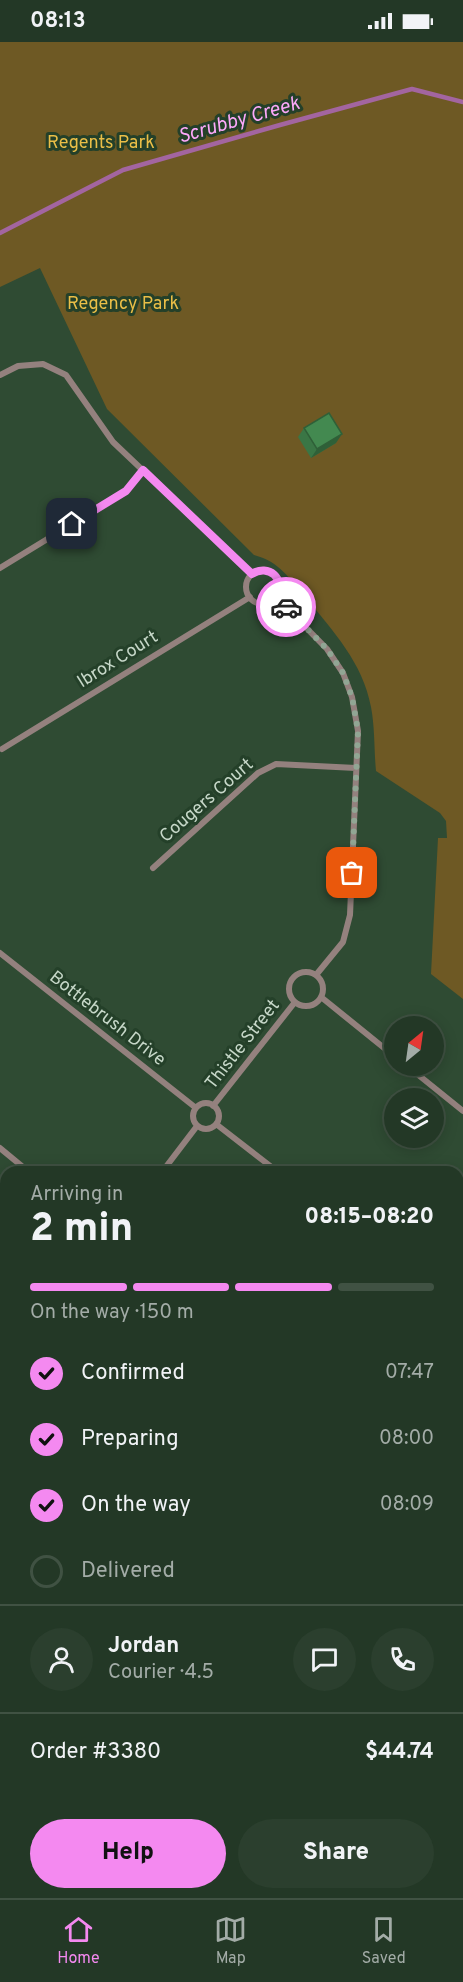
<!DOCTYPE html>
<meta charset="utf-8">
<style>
:root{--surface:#233826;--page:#2b3f2e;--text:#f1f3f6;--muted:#a3aca7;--line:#405243;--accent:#f489f0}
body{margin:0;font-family:Overpass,sans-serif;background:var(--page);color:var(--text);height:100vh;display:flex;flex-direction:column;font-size:22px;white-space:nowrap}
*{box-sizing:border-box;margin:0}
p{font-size:20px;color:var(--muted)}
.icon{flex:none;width:33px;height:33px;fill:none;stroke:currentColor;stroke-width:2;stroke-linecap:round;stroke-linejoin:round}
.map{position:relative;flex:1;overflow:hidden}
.sheet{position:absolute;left:0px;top:1124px;width:464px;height:734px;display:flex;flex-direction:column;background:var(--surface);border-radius:18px 18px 0 0;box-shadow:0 3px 15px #0003,0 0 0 2px var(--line)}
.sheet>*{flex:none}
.needle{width:39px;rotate:29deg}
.fabs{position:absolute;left:384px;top:974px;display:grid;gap:12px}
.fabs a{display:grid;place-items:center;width:60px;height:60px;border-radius:50%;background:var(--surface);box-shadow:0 3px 15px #0003,0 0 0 2px var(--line);font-size:30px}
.pin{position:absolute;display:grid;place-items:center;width:51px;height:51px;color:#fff;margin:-26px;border-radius:12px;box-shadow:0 3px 9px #0006}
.courier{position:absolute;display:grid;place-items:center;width:60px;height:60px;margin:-30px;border:4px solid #f489f0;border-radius:50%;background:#fff;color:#222;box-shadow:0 2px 8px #0007}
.overview em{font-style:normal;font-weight:800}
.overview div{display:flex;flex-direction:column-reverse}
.overview{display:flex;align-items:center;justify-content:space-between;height:102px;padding:0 30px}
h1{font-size:39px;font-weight:800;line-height:45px}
.bar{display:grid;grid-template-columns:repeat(4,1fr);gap:9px 6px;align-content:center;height:72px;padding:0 30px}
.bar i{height:8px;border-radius:4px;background:var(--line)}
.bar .current{background:var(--accent)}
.bar p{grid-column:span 4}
.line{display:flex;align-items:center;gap:15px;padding:0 30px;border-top:2px solid var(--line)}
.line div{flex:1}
.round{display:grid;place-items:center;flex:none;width:63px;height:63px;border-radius:32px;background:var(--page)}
ol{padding:0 30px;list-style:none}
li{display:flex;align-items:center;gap:18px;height:66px}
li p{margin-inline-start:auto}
li .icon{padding:6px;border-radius:50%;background:var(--accent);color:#111;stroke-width:4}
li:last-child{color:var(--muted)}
li i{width:33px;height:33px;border:3px solid var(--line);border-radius:50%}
.cta{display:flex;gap:12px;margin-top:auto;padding:12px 30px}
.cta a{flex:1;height:69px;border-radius:36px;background:var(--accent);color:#111;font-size:24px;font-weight:800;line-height:69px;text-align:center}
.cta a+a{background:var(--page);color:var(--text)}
.status{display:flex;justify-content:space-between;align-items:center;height:42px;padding:0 30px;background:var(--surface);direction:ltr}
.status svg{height:16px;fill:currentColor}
.dock{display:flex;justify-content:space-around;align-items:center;height:84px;border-top:2px solid var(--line);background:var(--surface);font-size:16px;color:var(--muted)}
.dock a{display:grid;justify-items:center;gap:3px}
.dock .current{color:var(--accent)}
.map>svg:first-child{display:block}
</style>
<div class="status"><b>08:13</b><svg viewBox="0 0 49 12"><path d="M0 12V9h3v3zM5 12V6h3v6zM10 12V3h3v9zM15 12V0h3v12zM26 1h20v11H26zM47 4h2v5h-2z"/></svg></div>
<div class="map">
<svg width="463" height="1856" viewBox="0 0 463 1856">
<rect width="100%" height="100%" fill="#2f4b33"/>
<!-- green -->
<path fill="#6e5924" d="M 0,0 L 463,0 L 463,957 L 431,932 L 438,796 L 447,796 L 446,779 L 440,771 L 376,729 C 374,708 375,686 371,665 C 363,621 333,589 306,556 C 289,536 280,520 254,513 L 107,367 L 40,226 L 0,245 Z
M 463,1369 L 463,1634 L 458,1629 L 458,1376 Z"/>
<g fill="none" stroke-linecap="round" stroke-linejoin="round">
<!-- stream -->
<path stroke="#a365a0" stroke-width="4.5" d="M 0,191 L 123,128 L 280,83 L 412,47 L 463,60"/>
<!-- street -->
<path stroke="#94817e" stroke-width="6" d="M 0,333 L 18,324 L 43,322 L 66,333 L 113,400 L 252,532
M 0,526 L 126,449 L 143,428
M246 545a17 17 0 1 1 34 0a17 17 0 1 1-34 0Z
M 276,555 L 327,607 L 343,631 L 352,655 L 358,689 L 350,873 L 343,900 L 316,933
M 2,707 L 250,555
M 153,826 L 258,731 L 276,722 L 356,726
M 0,911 L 196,1066
M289 947a17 17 0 1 1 34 0a17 17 0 1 1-34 0Z
M 321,955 L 394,1014
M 406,1023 L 463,1069
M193 1074a13 13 0 1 1 26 0a13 13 0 1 1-26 0Z
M 213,1064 L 295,960
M 216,1082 L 278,1130
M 0,1106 L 29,1130
M 162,1130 L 197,1084
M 0,1304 L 6,1309
M 0,1500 L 6,1505
M 458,1784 L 463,1783
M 126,1851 L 129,1856
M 297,1851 L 301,1856
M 399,1856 L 401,1851"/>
<!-- secondary -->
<path stroke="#c2a49f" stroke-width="12" d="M 458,1152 L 463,1145
M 458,1184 L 463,1176
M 0,1722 L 6,1717
M 0,1755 L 6,1760
M 0,1779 L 6,1775"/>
</g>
<!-- wall -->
<path fill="#3a7645" d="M 304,386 L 336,401 L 311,416 L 298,395 Z
M 463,1226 L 463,1248 L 458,1247 L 461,1228 Z
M 463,1266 L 463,1317 L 458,1313 L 458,1279 L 461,1274 Z"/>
<!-- shaded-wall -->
<path fill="#2f6038" d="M 342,392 L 336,401 L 311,416 L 317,407 Z
M 461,1242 L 463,1242 L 463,1248 L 458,1247 Z"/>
<!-- building -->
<path fill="#438950" stroke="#2f6038" stroke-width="1.5" d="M 329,371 L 342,392 L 317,407 L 304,386 Z
M 463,1272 L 463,1297 L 458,1293 L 458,1279 Z"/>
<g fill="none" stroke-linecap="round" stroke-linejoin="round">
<!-- done -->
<path stroke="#91a694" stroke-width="6" stroke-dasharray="0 10.8" d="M 286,565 L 327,607 L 343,631 L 352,655 L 358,689 L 352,831"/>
<!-- route -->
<path stroke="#f489f0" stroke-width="8" d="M 72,482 L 126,449 L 143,428 L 252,532 C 268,521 287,537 276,555 L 286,565"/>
</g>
<g text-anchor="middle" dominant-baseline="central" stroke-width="6" stroke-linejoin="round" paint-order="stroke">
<!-- park labels -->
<g font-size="18" fill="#eabe47" stroke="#244029">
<text x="101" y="101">Regents Park</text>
<text x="123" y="262">Regency Park</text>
</g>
<!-- street labels -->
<g font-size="18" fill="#c6d7c8" stroke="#244029">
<text transform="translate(118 618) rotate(-32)">Ibrox Court</text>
<text transform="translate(207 759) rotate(-41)">Cougers Court</text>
<text transform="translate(107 977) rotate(38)">Bottlebrush Drive</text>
<text transform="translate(243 1003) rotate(-52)">Thistle Street</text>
</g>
<!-- water labels -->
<g font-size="20" font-style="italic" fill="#fca8f9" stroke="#244029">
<text transform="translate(239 79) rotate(-16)">Scrubby Creek</text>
</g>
</g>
</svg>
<div class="fabs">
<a><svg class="needle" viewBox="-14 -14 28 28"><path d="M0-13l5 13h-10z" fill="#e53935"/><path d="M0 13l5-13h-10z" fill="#a3aca7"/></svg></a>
<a><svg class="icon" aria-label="layers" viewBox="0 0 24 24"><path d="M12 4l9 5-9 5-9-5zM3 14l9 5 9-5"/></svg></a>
</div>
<div class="pin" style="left:352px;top:831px;background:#ea580c"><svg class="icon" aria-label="bag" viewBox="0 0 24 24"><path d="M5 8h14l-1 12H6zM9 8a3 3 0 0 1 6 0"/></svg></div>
<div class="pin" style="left:72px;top:482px;background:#1f2937"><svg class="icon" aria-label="home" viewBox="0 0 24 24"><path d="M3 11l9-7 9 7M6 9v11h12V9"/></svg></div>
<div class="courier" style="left:286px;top:565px"><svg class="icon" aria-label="car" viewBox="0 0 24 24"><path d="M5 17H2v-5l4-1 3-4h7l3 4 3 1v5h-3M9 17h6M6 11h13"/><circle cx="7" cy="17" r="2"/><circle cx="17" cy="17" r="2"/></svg></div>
<section class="sheet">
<div class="overview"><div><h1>2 min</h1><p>Arriving in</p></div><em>08:15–08:20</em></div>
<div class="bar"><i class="current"></i><i class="current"></i><i class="current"></i><i></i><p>On the way · 150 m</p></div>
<ol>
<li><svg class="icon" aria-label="check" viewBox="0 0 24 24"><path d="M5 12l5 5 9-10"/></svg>Confirmed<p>07:47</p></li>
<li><svg class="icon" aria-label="check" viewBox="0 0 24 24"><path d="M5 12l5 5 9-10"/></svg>Preparing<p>08:00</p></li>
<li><svg class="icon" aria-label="check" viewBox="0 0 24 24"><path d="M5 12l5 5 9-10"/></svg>On the way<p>08:09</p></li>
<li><i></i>Delivered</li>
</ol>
<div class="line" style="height:108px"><a class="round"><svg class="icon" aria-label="person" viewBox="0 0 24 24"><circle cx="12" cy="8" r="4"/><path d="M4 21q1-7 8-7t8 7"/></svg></a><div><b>Jordan</b><p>Courier · 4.5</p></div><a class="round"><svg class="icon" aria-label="chat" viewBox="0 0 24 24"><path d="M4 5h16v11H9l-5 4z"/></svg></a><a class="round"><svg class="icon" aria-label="phone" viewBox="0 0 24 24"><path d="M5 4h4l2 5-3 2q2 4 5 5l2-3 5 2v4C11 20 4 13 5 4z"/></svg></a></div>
<div class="line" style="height:78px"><div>Order #3380</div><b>$44.74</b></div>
<div class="cta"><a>Help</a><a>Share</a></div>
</section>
</div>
<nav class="dock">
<a class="current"><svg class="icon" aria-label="home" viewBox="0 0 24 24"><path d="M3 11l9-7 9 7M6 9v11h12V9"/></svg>Home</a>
<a><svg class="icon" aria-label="map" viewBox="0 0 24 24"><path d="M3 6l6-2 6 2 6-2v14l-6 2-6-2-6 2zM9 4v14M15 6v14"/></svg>Map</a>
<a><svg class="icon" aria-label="saved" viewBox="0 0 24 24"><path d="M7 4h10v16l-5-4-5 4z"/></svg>Saved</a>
</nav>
